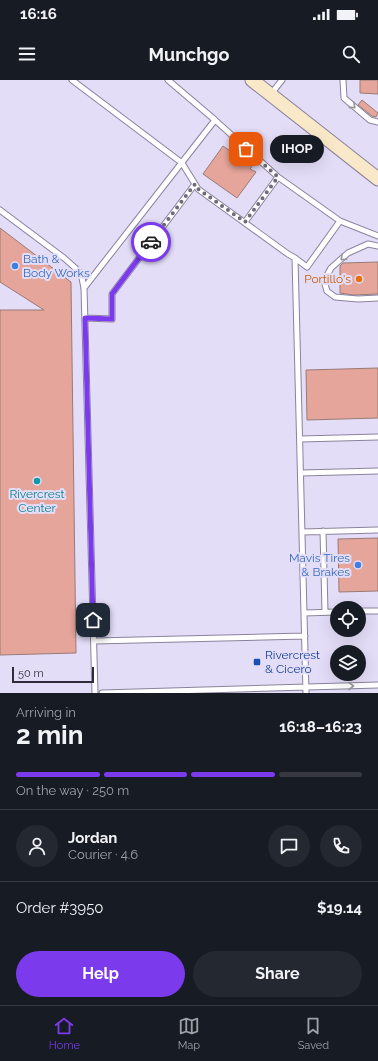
<!DOCTYPE html>
<meta charset="utf-8">
<style>
:root{--surface:#171b24;--page:#242831;--text:#f1f3f6;--muted:#9ea1a6;--line:#363941;--accent:#7c3aed}
body{margin:0;font-family:Raleway,sans-serif;background:var(--page);color:var(--text);height:100vh;display:flex;flex-direction:column;font-size:15px;white-space:nowrap}
*{box-sizing:border-box;margin:0}
p{font-size:13px;color:var(--muted)}
.icon{flex:none;width:22px;height:22px;fill:none;stroke:currentColor;stroke-width:2;stroke-linecap:round;stroke-linejoin:round}
.map{position:relative;height:613px;overflow:hidden}
.details{display:flex;flex-direction:column;background:var(--surface);flex:1}
.details>*{flex:none}
.fabs{position:absolute;left:330px;top:521px;display:grid;gap:8px}
.fabs a{display:grid;place-items:center;width:36px;height:36px;border-radius:50%;background:var(--surface);box-shadow:0 4px 16px #0002;font-size:20px}
.scale{position:absolute;left:12px;bottom:10px;width:82px;box-sizing:border-box;padding-left:4px;border:2px solid #302d38;border-top:0;font-size:11px;line-height:14px;white-space:nowrap;color:#302d38;-webkit-text-stroke:3px #e4ddf8;paint-order:stroke}
.pin{position:absolute;display:grid;place-items:center;width:34px;height:34px;color:#fff;margin:-17px;border-radius:8px;box-shadow:0 2px 6px #0006}
.courier{position:absolute;display:grid;place-items:center;width:40px;height:40px;margin:-20px;border:3px solid #7c3aed;border-radius:50%;background:#fff;color:#222;box-shadow:0 1px 5px #0007}
.bubble{position:absolute;height:28px;border-radius:14px;background:var(--surface);box-shadow:0 4px 16px #0002;font-size:13px;font-weight:700;line-height:28px;text-align:center}
.head em{font-style:normal;font-weight:700}
.head div{display:flex;flex-direction:column-reverse}
.head{display:flex;align-items:center;justify-content:space-between;height:68px;padding:0 16px}
h1{font-size:26px;font-weight:700;line-height:30px}
.bar{display:grid;grid-template-columns:repeat(4,1fr);gap:6px 4px;align-content:center;height:48px;padding:0 16px}
.bar i{height:5px;border-radius:3px;background:var(--line)}
.bar .active{background:var(--accent)}
.bar p{grid-column:span 4}
.line{display:flex;align-items:center;gap:10px;padding:0 16px;border-top:1px solid var(--line)}
.line div{flex:1}
.round{display:grid;place-items:center;flex:none;width:42px;height:42px;border-radius:21px;background:var(--page)}
.primary-button{display:flex;gap:8px;margin-top:auto;padding:8px 16px}
.primary-button a{flex:1;height:46px;border-radius:24px;background:var(--accent);color:#fff;font-size:16px;font-weight:700;line-height:46px;text-align:center}
.primary-button a+a{background:var(--page);color:var(--text)}
.status{display:flex;justify-content:space-between;align-items:center;height:28px;padding:0 20px;background:var(--surface);direction:ltr}
.status svg{height:11px;fill:currentColor}
header{display:flex;justify-content:space-between;align-items:center;height:52px;padding:0 16px;background:var(--surface);font-size:18px;font-weight:700}
.menu{display:flex;justify-content:space-around;align-items:center;height:56px;border-top:1px solid var(--line);background:var(--surface);font-size:11px;color:var(--muted)}
.menu a{display:grid;justify-items:center;gap:2px}
.menu .active{color:var(--accent)}
.map>svg:first-child{display:block}
</style>
<div class="status"><b>16:16</b><svg viewBox="0 0 49 12"><path d="M0 12V9h3v3zM5 12V6h3v6zM10 12V3h3v9zM15 12V0h3v12zM26 1h20v11H26zM47 4h2v5h-2z"/></svg></div>
<header><svg class="icon" aria-label="menu" viewBox="0 0 24 24"><path d="M4 6h16M4 12h16M4 18h16"/></svg>Munchgo<svg class="icon" aria-label="search" viewBox="0 0 24 24"><circle cx="10" cy="10" r="6"/><path d="M15 15l6 6"/></svg></header>
<div class="map">
<svg width="378" height="613" viewBox="0 0 378 613">
<rect width="100%" height="100%" fill="#e4ddf8"/>
<!-- building -->
<path fill="#e5a59a" stroke="#987b76" d="M 360,0 L 378,0 L 378,14 L 360,13 Z
M 362,20 L 378,33 L 376,37 L 372,36 L 358,25 Z
M 223,66 L 233,73 L 234,72 L 243,78 L 244,77 L 254,83 L 250,89 L 256,92 L 237,118 L 203,94 Z
M 0,148 L 71,202 L 76,573 L 0,575 L 0,230 L 44,230 L 0,202 Z
M 378,182 L 378,214 L 353,215 L 340,213 L 340,186 L 343,183 Z
M 378,288 L 378,338 L 307,340 L 306,290 Z
M 378,458 L 378,511 L 339,512 L 338,459 Z"/>
<g fill="none" stroke-linecap="round" stroke-linejoin="round">
<!-- service casing -->
<g stroke="#8a839c" stroke-width="7">
<path id="service" d="M 72,0 L 182,83 L 198,109 L 288,174 L 295,178 L 307,187 L 340,141 L 278,97 L 215,40 L 168,0
M 343,0 L 344,18 L 370,40 L 378,42
M 271,14 L 282,0
M 0,130 L 64,178 L 81,193 L 84,208 L 95,613
M 340,141 L 378,156
M 245,142 L 278,97
M 378,166 L 368,164 L 348,173 L 331,188 L 324,201 L 327,211 L 335,217 L 358,219 L 378,218
M 295,178 L 306,613
M 84,208 L 215,40
M 85,238 L 112,239 L 112,214 L 195,104
M 300,359 L 378,357
M 301,393 L 378,391
M 323,451 L 325,532
M 302,452 L 378,450
M 359,531 L 378,531
M 304,533 L 337,532
M 94,561 L 305,556
M 102,613 L 378,605"/>
</g>
<!-- secondary casing -->
<g stroke="#8a839c" stroke-width="15">
<path id="secondary" d="M 252,0 L 378,99"/>
</g>
<!-- service -->
<use href="#service" stroke="#fff" stroke-width="5"/>
<!-- secondary -->
<use href="#secondary" stroke="#fae9c8" stroke-width="13"/>
</g>
<!-- one-way arrows -->
<defs><path id="oneway-chevron" d="M-2-3.5L2.5 0L-2 3.5" fill="none" stroke-width="1.6" stroke-linecap="round" stroke-linejoin="round"/></defs>
<g stroke="#98969c">
<use href="#oneway-chevron" transform="translate(353 26) rotate(41)"/>
<use href="#oneway-chevron" transform="translate(343 178) rotate(138)"/>
<use href="#oneway-chevron" transform="translate(351 606) rotate(-2)"/>
</g>
<g fill="none" stroke-linecap="round" stroke-linejoin="round">
<!-- done -->
<path stroke="#6f6b7b" stroke-width="4" stroke-dasharray="0 7.2" d="M 151,162 L 195,104 L 198,109 L 245,142 L 278,97 L 246,69"/>
<!-- route -->
<path stroke="#7c3aed" stroke-width="5" d="M 93,540 L 85,238 L 112,239 L 112,214 L 151,162"/>
</g>
<!-- markers -->
<g fill="#3f7fe0" stroke="#e4ddf8" stroke-width="1.5">
<circle cx="15" cy="186" r="4"/>
<circle cx="358" cy="485" r="4"/>
</g>
<circle fill="#e8710a" stroke="#e4ddf8" stroke-width="1.5" cx="359" cy="199" r="4"/>
<circle fill="#0f9aa8" stroke="#e4ddf8" stroke-width="1.5" cx="37" cy="401" r="4"/>
<rect fill="#1a4fb4" stroke="#e4ddf8" stroke-width="1.5" x="253" y="578" width="8" height="8" rx="2"/>
<g text-anchor="middle" dominant-baseline="central" stroke-width="4" stroke-linejoin="round" paint-order="stroke">
<!-- shop labels -->
<g font-size="12" fill="#366cbe" stroke="#e4ddf8" text-anchor="start">
<text x="23" y="179">Bath &amp;<tspan x="23" dy="14">Body Works</tspan></text>
<text x="350" y="478" text-anchor="end">Mavis Tires<tspan x="350" dy="14">&amp; Brakes</tspan></text>
</g>
<!-- food labels -->
<g font-size="12" fill="#c56008" stroke="#e4ddf8" text-anchor="end">
<text x="351" y="199">Portillo's</text>
</g>
<!-- culture labels -->
<g font-size="12" fill="#0d838f" stroke="#e4ddf8">
<text x="37" y="414">Rivercrest<tspan x="37" dy="14">Center</tspan></text>
</g>
<!-- transit labels -->
<g font-size="12" fill="#164399" stroke="#e4ddf8" text-anchor="start">
<text x="265" y="575">Rivercrest<tspan x="265" dy="14">&amp; Cicero</tspan></text>
</g>
</g>
</svg>
<div class="fabs">
<a><svg class="icon" aria-label="locate" viewBox="0 0 24 24"><circle cx="12" cy="12" r="6"/><path d="M12 2v4M12 18v4M2 12h4M18 12h4"/></svg></a>
<a><svg class="icon" aria-label="layers" viewBox="0 0 24 24"><path d="M12 4l9 5-9 5-9-5zM3 14l9 5 9-5"/></svg></a>
</div>
<div class="scale">50 m</div>
<div class="pin" style="left:246px;top:69px;background:#ea580c"><svg class="icon" aria-label="bag" viewBox="0 0 24 24"><path d="M5 8h14l-1 12H6zM9 8a3 3 0 0 1 6 0"/></svg></div>
<div class="pin" style="left:93px;top:540px;background:#1f2937"><svg class="icon" aria-label="home" viewBox="0 0 24 24"><path d="M3 11l9-7 9 7M6 9v11h12V9"/></svg></div>
<div class="courier" style="left:151px;top:162px"><svg class="icon" aria-label="car" viewBox="0 0 24 24"><path d="M5 17H2v-5l4-1 3-4h7l3 4 3 1v5h-3M9 17h6M6 11h13"/><circle cx="7" cy="17" r="2"/><circle cx="17" cy="17" r="2"/></svg></div>
<div class="bubble" style="left:270px;top:55px;width:54px">IHOP</div>
</div>
<section class="details">
<div class="head"><div><h1>2 min</h1><p>Arriving in</p></div><em>16:18–16:23</em></div>
<div class="bar"><i class="active"></i><i class="active"></i><i class="active"></i><i></i><p>On the way · 250 m</p></div>
<div class="line" style="height:72px"><a class="round"><svg class="icon" aria-label="person" viewBox="0 0 24 24"><circle cx="12" cy="8" r="4"/><path d="M4 21q1-7 8-7t8 7"/></svg></a><div><b>Jordan</b><p>Courier · 4.6</p></div><a class="round"><svg class="icon" aria-label="chat" viewBox="0 0 24 24"><path d="M4 5h16v11H9l-5 4z"/></svg></a><a class="round"><svg class="icon" aria-label="phone" viewBox="0 0 24 24"><path d="M5 4h4l2 5-3 2q2 4 5 5l2-3 5 2v4C11 20 4 13 5 4z"/></svg></a></div>
<div class="line" style="height:52px"><div>Order #3950</div><b>$19.14</b></div>
<div class="primary-button"><a>Help</a><a>Share</a></div>
</section>
<nav class="menu">
<a class="active"><svg class="icon" aria-label="home" viewBox="0 0 24 24"><path d="M3 11l9-7 9 7M6 9v11h12V9"/></svg>Home</a>
<a><svg class="icon" aria-label="map" viewBox="0 0 24 24"><path d="M3 6l6-2 6 2 6-2v14l-6 2-6-2-6 2zM9 4v14M15 6v14"/></svg>Map</a>
<a><svg class="icon" aria-label="saved" viewBox="0 0 24 24"><path d="M7 4h10v16l-5-4-5 4z"/></svg>Saved</a>
</nav>
